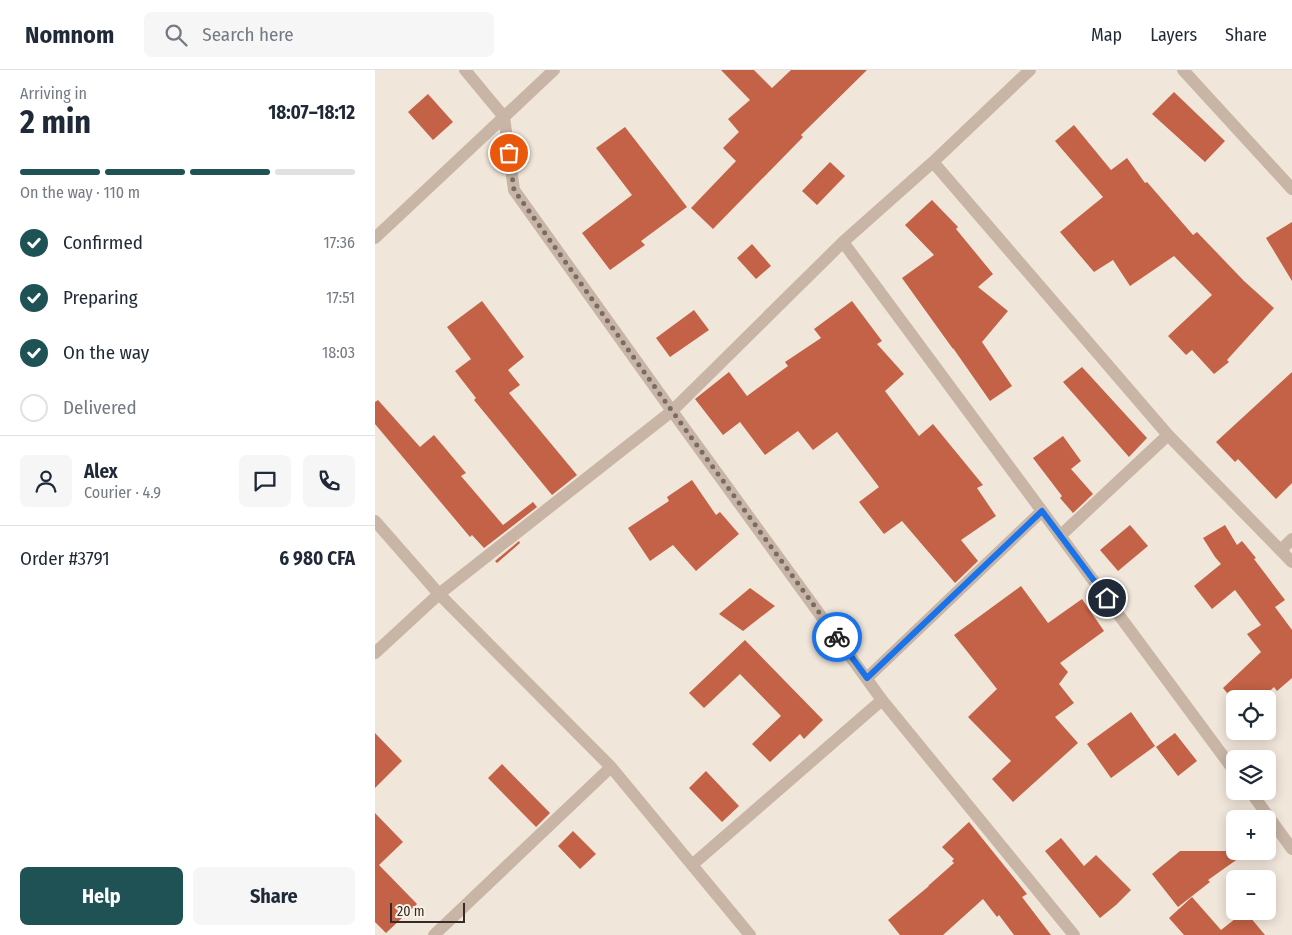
<!DOCTYPE html>
<meta charset="utf-8">
<style>
:root{--surface:#fff;--page:#f6f6f7;--text:#1f2937;--muted:#747a83;--line:#e0e1e3;--accent:#1e5255}
body{margin:0;font-family:"Fira Sans Condensed",sans-serif;background:var(--page);color:var(--text);height:100vh;display:flex;flex-direction:column;font-size:19px;white-space:nowrap}
*{box-sizing:border-box;margin:0}
p{font-size:16px;color:var(--muted)}
.icon{flex:none;width:28px;height:28px;fill:none;stroke:currentColor;stroke-width:2;stroke-linecap:round;stroke-linejoin:round}
.map{position:relative;flex:1;overflow:hidden}
.details{display:flex;flex-direction:column;background:var(--surface);width:375px}
.details>*{flex:none}
.fabs{position:absolute;left:851px;top:620px;display:grid;gap:10px}
.fabs a{display:grid;place-items:center;width:50px;height:50px;border-radius:8px;background:var(--surface);box-shadow:0 2px 12px #0003;font-size:25px}
.scale{position:absolute;left:15px;bottom:12px;width:75px;box-sizing:border-box;padding-left:5px;border:2px solid #352b27;border-top:0;font-size:14px;line-height:18px;white-space:nowrap;color:#352b27;-webkit-text-stroke:4px #f9f0e6;paint-order:stroke}
.pin{position:absolute;display:grid;place-items:center;width:42px;height:42px;color:#fff;margin:-21px;border:2px solid #fff;border-radius:50%;box-shadow:0 1px 5px #0007}
.courier{position:absolute;display:grid;place-items:center;width:50px;height:50px;margin:-25px;border:4px solid #1a73e8;border-radius:50%;background:#fff;color:#222;box-shadow:0 1px 6px #0007}
.headline em{font-style:normal;font-weight:700}
.headline div{display:flex;flex-direction:column-reverse}
.headline{display:flex;align-items:center;justify-content:space-between;height:85px;padding:0 20px}
h1{font-size:32px;font-weight:700;line-height:38px}
.bar{display:grid;grid-template-columns:repeat(4,1fr);gap:8px 5px;align-content:center;height:60px;padding:0 20px}
.bar i{height:6px;border-radius:4px;background:var(--line)}
.bar .selected{background:var(--accent)}
.bar p{grid-column:span 4}
.line{display:flex;align-items:center;gap:12px;padding:0 20px;border-top:1px solid var(--line)}
.line div{flex:1}
.round{display:grid;place-items:center;flex:none;width:52px;height:52px;border-radius:8px;background:var(--page)}
ol{padding:0 20px;list-style:none}
li{display:flex;align-items:center;gap:15px;height:55px}
li p{margin-inline-start:auto}
li .icon{padding:5px;border-radius:50%;background:var(--accent);color:#fff;stroke-width:4}
li:last-child{color:var(--muted)}
li i{width:28px;height:28px;border:2px solid var(--line);border-radius:50%}
.button{display:flex;gap:10px;margin-top:auto;padding:10px 20px}
.button a{flex:1;height:58px;border-radius:8px;background:var(--accent);color:#fff;font-size:20px;font-weight:700;line-height:58px;text-align:center}
.button a+a{background:var(--page);color:var(--text)}
header{display:flex;align-items:center;gap:30px;box-sizing:border-box;height:70px;padding:0 25px;background:var(--surface);border-bottom:1px solid var(--line)}
header strong{font-size:24px}
nav{display:flex;gap:28px;margin-inline-start:auto;font-size:18px}
.search{width:350px;height:45px;background:var(--page);display:flex;align-items:center;gap:12px;box-sizing:border-box;padding:0 18px;border-radius:8px;color:var(--muted);font-size:19px}
main{display:flex;flex:1;min-height:0}
.map>svg:first-child{display:block}
</style>
<header>
<strong>Nomnom</strong>
<div class="search"><svg class="icon" aria-label="search" viewBox="0 0 24 24"><circle cx="10" cy="10" r="6"/><path d="M15 15l6 6"/></svg>Search here</div>
<nav><a>Map</a><a>Layers</a><a>Share</a></nav>
</header>
<main>
<section class="details">
<div class="headline"><div><h1>2 min</h1><p>Arriving in</p></div><em>18:07–18:12</em></div>
<div class="bar"><i class="selected"></i><i class="selected"></i><i class="selected"></i><i></i><p>On the way · 110 m</p></div>
<ol>
<li><svg class="icon" aria-label="check" viewBox="0 0 24 24"><path d="M5 12l5 5 9-10"/></svg>Confirmed<p>17:36</p></li>
<li><svg class="icon" aria-label="check" viewBox="0 0 24 24"><path d="M5 12l5 5 9-10"/></svg>Preparing<p>17:51</p></li>
<li><svg class="icon" aria-label="check" viewBox="0 0 24 24"><path d="M5 12l5 5 9-10"/></svg>On the way<p>18:03</p></li>
<li><i></i>Delivered</li>
</ol>
<div class="line" style="height:90px"><a class="round"><svg class="icon" aria-label="person" viewBox="0 0 24 24"><circle cx="12" cy="8" r="4"/><path d="M4 21q1-7 8-7t8 7"/></svg></a><div><b>Alex</b><p>Courier · 4.9</p></div><a class="round"><svg class="icon" aria-label="chat" viewBox="0 0 24 24"><path d="M4 5h16v11H9l-5 4z"/></svg></a><a class="round"><svg class="icon" aria-label="phone" viewBox="0 0 24 24"><path d="M5 4h4l2 5-3 2q2 4 5 5l2-3 5 2v4C11 20 4 13 5 4z"/></svg></a></div>
<div class="line" style="height:65px"><div>Order #3791</div><b>6 980 CFA</b></div>
<div class="button"><a>Help</a><a>Share</a></div>
</section>
<div class="map">
<svg width="917" height="865" viewBox="0 0 917 865">
<rect width="100%" height="100%" fill="#f1e6da"/>
<!-- building -->
<path fill="#c36246" d="M 346,0 L 379,0 L 397,18 L 416,0 L 492,0 L 426,65 L 428,67 L 338,159 L 316,138 L 361,91 L 348,78 L 364,62 L 353,49 L 375,30 Z
M 799,22 L 850,71 L 830,92 L 777,44 Z
M 53,24 L 78,52 L 58,70 L 33,42 Z
M 699,55 L 736,100 L 752,88 L 770,113 L 772,112 L 818,165 L 822,162 L 869,211 L 899,238 L 852,290 L 854,292 L 839,304 L 817,280 L 811,285 L 793,266 L 837,225 L 799,186 L 755,216 L 738,190 L 719,202 L 685,162 L 728,127 L 680,71 Z
M 250,57 L 312,137 L 266,171 L 270,175 L 235,200 L 207,163 L 257,125 L 221,78 Z
M 455,92 L 470,106 L 442,135 L 427,121 Z
M 557,130 L 583,157 L 581,159 L 618,204 L 603,217 L 633,241 L 607,272 L 637,316 L 615,331 L 578,278 L 578,279 L 527,208 L 559,185 L 530,155 Z
M 917,152 L 917,211 L 891,168 Z
M 377,174 L 396,196 L 381,209 L 362,188 Z
M 107,231 L 149,287 L 133,300 L 145,315 L 134,323 L 202,405 L 177,425 L 99,330 L 101,328 L 80,301 L 96,289 L 72,257 Z
M 477,231 L 507,271 L 502,274 L 529,304 L 510,321 L 544,366 L 558,354 L 608,415 L 602,418 L 621,446 L 586,470 L 603,491 L 580,513 L 527,451 L 509,464 L 484,432 L 504,417 L 462,362 L 438,380 L 423,361 L 390,385 L 365,352 L 348,365 L 320,329 L 354,302 L 372,326 L 413,296 L 410,292 L 446,268 L 439,259 Z
M 319,240 L 334,260 L 295,287 L 281,268 Z
M 707,297 L 772,368 L 754,387 L 688,312 Z
M 917,302 L 917,413 L 901,429 L 863,389 L 860,392 L 841,372 Z
M 3,330 L 45,377 L 59,365 L 91,403 L 86,406 L 128,455 L 158,432 L 162,437 L 109,478 L 97,465 L 95,467 L 0,354 L 0,332 Z
M 688,366 L 706,391 L 696,399 L 718,424 L 698,443 L 685,428 L 687,426 L 658,388 Z
M 317,410 L 341,445 L 345,442 L 364,464 L 321,501 L 298,475 L 275,491 L 253,458 L 294,431 L 292,427 Z
M 755,455 L 773,476 L 743,501 L 725,480 Z
M 850,455 L 862,475 L 867,471 L 881,488 L 879,489 L 910,530 L 900,537 L 917,560 L 917,608 L 902,621 L 899,617 L 886,629 L 857,629 L 848,618 L 886,582 L 872,564 L 886,555 L 860,520 L 837,539 L 819,516 L 846,494 L 840,487 L 828,468 Z
M 144,471 L 145,473 L 122,493 L 120,491 Z
M 646,516 L 673,553 L 707,529 L 729,561 L 685,593 L 693,602 L 684,614 L 699,633 L 680,647 L 703,673 L 638,732 L 617,709 L 636,691 L 593,647 L 622,619 L 579,565 Z
M 375,518 L 400,536 L 368,561 L 344,544 Z
M 370,570 L 448,650 L 429,669 L 425,664 L 395,692 L 377,674 L 406,646 L 365,604 L 329,638 L 314,623 Z
M 756,642 L 780,676 L 736,708 L 712,674 Z
M 0,663 L 27,691 L 0,718 Z
M 800,663 L 822,691 L 803,706 L 781,677 Z
M 127,694 L 175,743 L 161,757 L 113,708 Z
M 331,701 L 364,736 L 347,752 L 314,718 Z
M 0,743 L 28,772 L 4,795 L 42,834 L 11,863 L 0,852 Z
M 594,752 L 652,824 L 647,827 L 676,865 L 639,865 L 624,845 L 622,847 L 608,829 L 568,865 L 525,865 L 513,850 L 554,816 L 553,816 L 579,793 L 577,791 L 579,789 L 567,777 Z
M 198,761 L 221,784 L 205,799 L 183,776 Z
M 686,768 L 709,796 L 721,785 L 756,820 L 741,835 L 725,848 L 670,781 Z
M 805,781 L 874,781 L 833,810 L 835,812 L 803,837 L 777,804 Z
M 817,827 L 846,860 L 870,841 L 890,865 L 809,865 L 794,848 Z"/>
<g fill="none" stroke-linecap="round" stroke-linejoin="round">
<!-- minor -->
<path stroke="#c8b5a6" stroke-width="12" d="M 90,0 L 129,47 L 139,120 L 297,341 L 507,630 L 699,865
M 808,0 L 917,119
M 558,92 L 793,365 L 917,492
M 0,168 L 179,0
M 468,172 L 860,702
M 0,451 L 64,524 L 236,697 L 375,865
M 685,466 L 793,365
M 906,480 L 917,469
M 0,583 L 64,524 L 297,341 L 468,172 L 558,92 L 655,0
M 492,608 L 667,441
M 875,721 L 917,779
M 317,795 L 507,630
M 59,865 L 236,697"/>
</g>
<g fill="none" stroke-linecap="round" stroke-linejoin="round">
<!-- done -->
<path stroke="#776c66" stroke-width="5" stroke-dasharray="0 9" d="M 134,83 L 139,120 L 297,341 L 462,567"/>
<!-- route -->
<path stroke="#1a73e8" stroke-width="6" d="M 462,567 L 492,608 L 667,441 L 732,528"/>
</g>
</svg>
<div class="fabs">
<a><svg class="icon" aria-label="locate" viewBox="0 0 24 24"><circle cx="12" cy="12" r="6"/><path d="M12 2v4M12 18v4M2 12h4M18 12h4"/></svg></a>
<a><svg class="icon" aria-label="layers" viewBox="0 0 24 24"><path d="M12 4l9 5-9 5-9-5zM3 14l9 5 9-5"/></svg></a>
<a>+</a>
<a>−</a>
</div>
<div class="scale">20 m</div>
<div class="pin" style="left:134px;top:83px;background:#ea580c"><svg class="icon" aria-label="bag" viewBox="0 0 24 24"><path d="M5 8h14l-1 12H6zM9 8a3 3 0 0 1 6 0"/></svg></div>
<div class="pin" style="left:732px;top:528px;background:#1f2937"><svg class="icon" aria-label="home" viewBox="0 0 24 24"><path d="M3 11l9-7 9 7M6 9v11h12V9"/></svg></div>
<div class="courier" style="left:462px;top:567px"><svg class="icon" aria-label="bike" viewBox="0 0 24 24"><circle cx="6" cy="16" r="4"/><circle cx="18" cy="16" r="4"/><path d="M6 16l4-8h5l3 8M10 8l3 8H6M13 5h3"/></svg></div>
</div>
</main>
